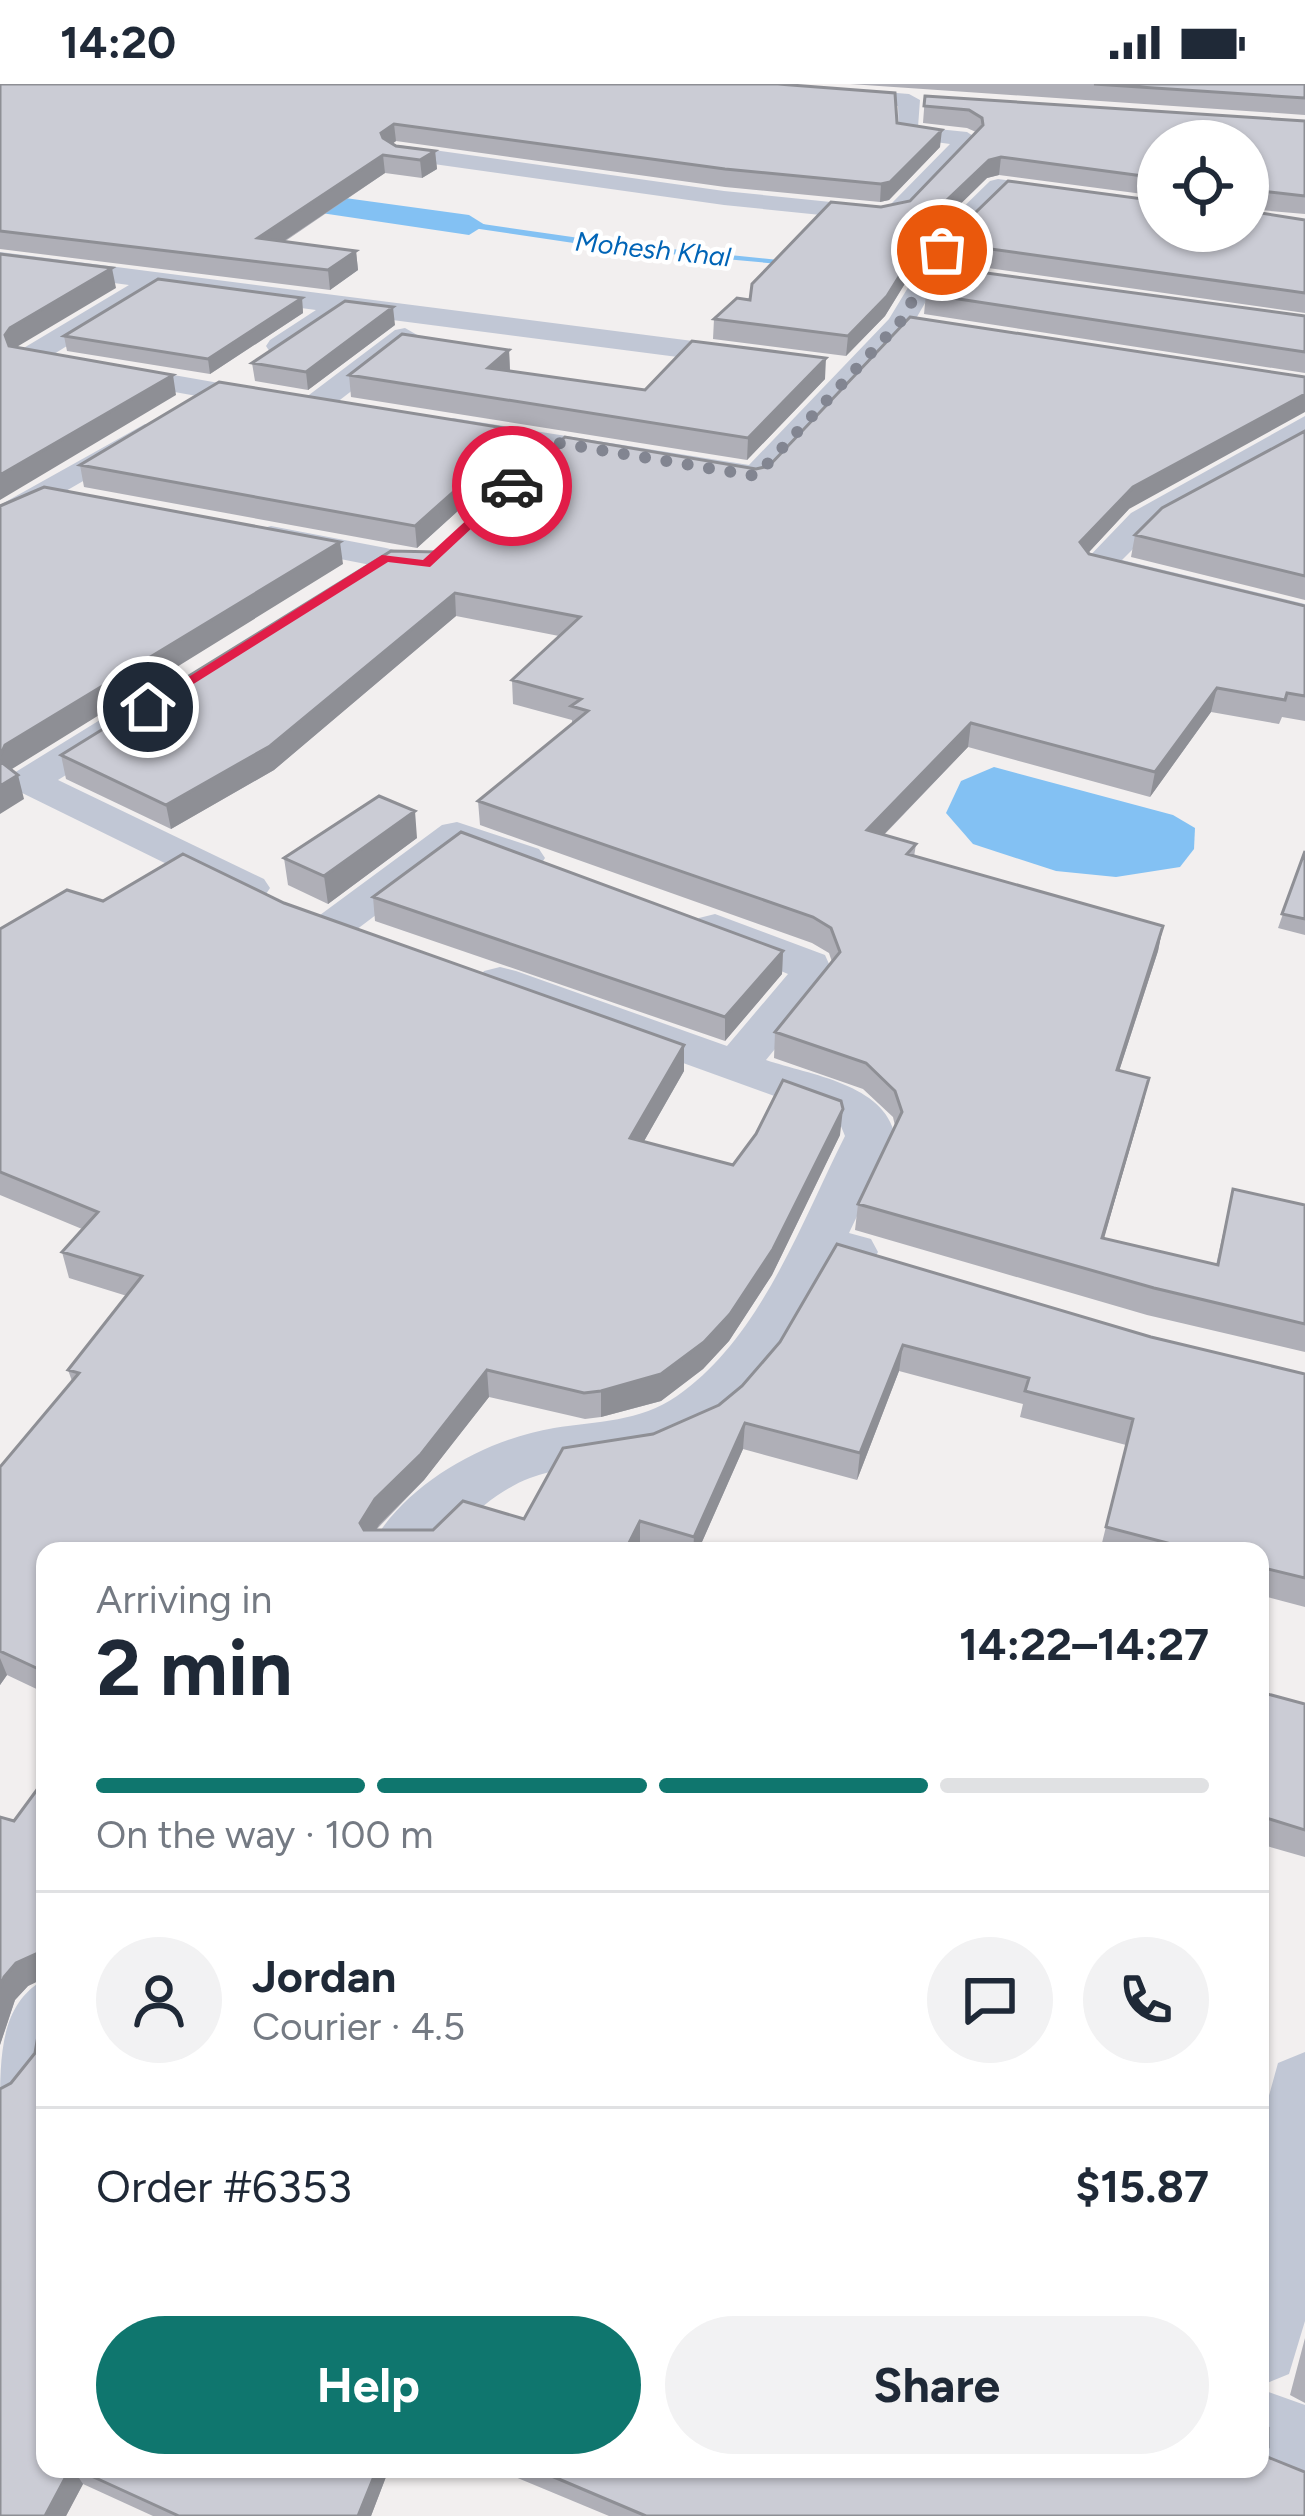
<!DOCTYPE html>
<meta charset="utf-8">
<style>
:root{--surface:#fff;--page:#f2f2f3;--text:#1f2937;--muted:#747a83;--line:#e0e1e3;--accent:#0f766e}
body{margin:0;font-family:Figtree,sans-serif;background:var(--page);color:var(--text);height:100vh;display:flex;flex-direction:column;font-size:45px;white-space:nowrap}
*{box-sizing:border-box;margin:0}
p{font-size:39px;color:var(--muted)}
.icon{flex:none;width:66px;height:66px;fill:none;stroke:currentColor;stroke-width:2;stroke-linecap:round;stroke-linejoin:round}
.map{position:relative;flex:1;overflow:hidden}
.drawer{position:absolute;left:36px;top:1458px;width:1233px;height:936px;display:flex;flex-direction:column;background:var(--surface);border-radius:24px;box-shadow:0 3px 9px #0004}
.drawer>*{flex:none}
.fabs{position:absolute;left:1137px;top:36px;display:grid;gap:24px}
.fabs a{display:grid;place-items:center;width:132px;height:132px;border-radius:50%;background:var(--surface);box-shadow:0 3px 9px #0004;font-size:60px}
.pin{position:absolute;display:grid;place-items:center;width:102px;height:102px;color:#fff;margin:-51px;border:6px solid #fff;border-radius:50%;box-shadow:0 3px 12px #0007}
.courier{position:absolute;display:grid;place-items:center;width:120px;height:120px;margin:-60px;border:9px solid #e11d48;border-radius:50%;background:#fff;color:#222;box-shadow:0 3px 15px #0007}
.head em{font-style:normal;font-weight:700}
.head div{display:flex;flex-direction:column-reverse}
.head{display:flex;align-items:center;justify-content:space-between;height:204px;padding:0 60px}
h1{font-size:78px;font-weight:700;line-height:90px}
.bar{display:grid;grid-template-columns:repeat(4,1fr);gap:18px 12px;align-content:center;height:144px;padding:0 60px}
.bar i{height:15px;border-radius:9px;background:var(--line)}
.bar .active{background:var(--accent)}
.bar p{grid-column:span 4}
.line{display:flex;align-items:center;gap:30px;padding:0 60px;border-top:3px solid var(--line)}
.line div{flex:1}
.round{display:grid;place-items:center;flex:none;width:126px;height:126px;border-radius:63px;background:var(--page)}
.action{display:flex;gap:24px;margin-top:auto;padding:24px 60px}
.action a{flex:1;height:138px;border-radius:72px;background:var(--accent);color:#fff;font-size:48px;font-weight:700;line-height:138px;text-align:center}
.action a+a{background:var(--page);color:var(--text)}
.status{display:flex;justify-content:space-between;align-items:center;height:84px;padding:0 60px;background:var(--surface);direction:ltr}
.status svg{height:33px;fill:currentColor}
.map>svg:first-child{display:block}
</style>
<div class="status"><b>14:20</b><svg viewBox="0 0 49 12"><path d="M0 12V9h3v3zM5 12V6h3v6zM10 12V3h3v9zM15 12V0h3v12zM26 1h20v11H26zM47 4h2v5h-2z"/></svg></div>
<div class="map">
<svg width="1305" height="2432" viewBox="0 0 1305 2432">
<rect width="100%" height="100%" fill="#f2efef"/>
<!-- water -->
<path fill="#83c1f3" d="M 994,683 L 1173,731 L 1195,744 L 1194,765 L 1180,783 L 1116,793 L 1056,787 L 973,760 L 946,729 L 961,697 Z"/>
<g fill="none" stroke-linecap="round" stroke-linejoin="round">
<!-- stream -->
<path fill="#83c1f3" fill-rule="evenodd" d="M 469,138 L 614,159 L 807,179 L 802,182 L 614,165 L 466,143 Z"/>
<!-- canal -->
<path fill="#83c1f3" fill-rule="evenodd" d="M 244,100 L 469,131 L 485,141 L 469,151 L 233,116 L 229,109 L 233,102 Z"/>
<!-- street -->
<path fill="#c1c7d5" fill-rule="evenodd" d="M 691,0 L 785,0 L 909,10 L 920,16 L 918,43 L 967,48 L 978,55 L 908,131 L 880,137 L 724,121 L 398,75 L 387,68 L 398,61 L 724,107 L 880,123 L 891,120 L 950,60 L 899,53 L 898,22 L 702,6 Z
M 998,95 L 1158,117 L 1158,131 L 1004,110 L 966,148 L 910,245 L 767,399 L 756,402 L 453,352 L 438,343 L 453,334 L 749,381 L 889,235 L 947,139 L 990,97 Z
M 0,168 L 755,265 L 769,274 L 755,283 L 346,230 L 280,270 L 270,268 L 266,262 L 270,256 L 316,226 L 159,205 L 54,270 L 293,312 L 297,318 L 282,327 L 17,280 L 13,274 L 17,268 L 129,201 L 0,184 Z
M 405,244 L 419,252 L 415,258 L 323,329 L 301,329 L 297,323 L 301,317 L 395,246 Z
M 1305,332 L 1305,358 L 1300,364 L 1155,443 L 1122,476 L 1305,520 L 1305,542 L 1086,488 L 1081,481 L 1131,429 Z
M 145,340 L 160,349 L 156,355 L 0,445 L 0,421 Z
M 271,442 L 386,464 L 398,467 L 403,474 L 398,481 L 386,484 L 259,459 L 254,452 L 259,445 Z
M 122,627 L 136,631 L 141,639 L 136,647 L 58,696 L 264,795 L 270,804 L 264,813 L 249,817 L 234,813 L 14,705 L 8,697 L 14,689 L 108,631 Z
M 457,738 L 539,765 L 545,774 L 539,783 L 524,787 L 462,766 L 352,849 L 336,853 L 320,849 L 314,840 L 320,831 L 442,741 Z
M 715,830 L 825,871 L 834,891 L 827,901 L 766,976 C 810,991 885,1000 895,1052 L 849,1149 L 871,1155 L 878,1168 L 871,1181 L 852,1186 L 832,1181 C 798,1245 761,1325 691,1358 C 640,1383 582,1375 530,1394 C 493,1408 463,1439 436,1467 L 368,1467 C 402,1401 483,1356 554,1344 C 597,1337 640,1338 677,1312 C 760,1255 801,1139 845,1052 L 838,1035 L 484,907 L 477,897 L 484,887 L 500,883 L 516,887 L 727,962 L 788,890 L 699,852 L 693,843 L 699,834 Z
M 45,1895 C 45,1954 63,2003 0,2029 C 0,1971 0,1920 45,1895 Z
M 1305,1968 L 1305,2237 L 1289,2290 L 1260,2302 L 1260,2044 L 1278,1979 Z
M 1260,2305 L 1305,2321 L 1305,2405 L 1250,2385 L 1260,2385 Z"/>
</g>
<!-- wall -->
<path fill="#afafb7" d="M 0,0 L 897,39 L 940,63 L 889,116 L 880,118 L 725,103 L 396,57 L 392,60 L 396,62 L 435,67 L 437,85 L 422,94 L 385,89 L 284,158 L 356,167 L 358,186 L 330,206 L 0,165 Z
M 850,0 L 1305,0 L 1305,31 Z
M 925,12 L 1305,37 L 1305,130 L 1248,125 L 1248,127 L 1305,136 L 1305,229 L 953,179 L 955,160 L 1248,147 L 1158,57 L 1158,112 L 999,91 L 987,94 L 944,136 L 885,232 L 846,272 L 713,255 L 714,235 L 750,216 L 881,123 L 910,117 L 976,48 L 967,44 L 923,39 Z
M 926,210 L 1305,232 L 1305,289 L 924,230 Z
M 302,214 L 303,229 L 210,290 L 67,267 L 64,252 Z
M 395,241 L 308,306 L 255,297 L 252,279 Z
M 509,266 L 510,287 L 645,306 L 825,295 L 747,376 L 351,313 L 349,291 Z
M 522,347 L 523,368 L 417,464 L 84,403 L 80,381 Z
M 1305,347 L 1305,516 L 1131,473 L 1135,451 Z
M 756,385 L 1129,425 L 1088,469 L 1305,522 L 1305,637 L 1282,633 L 1279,640 L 1211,628 L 1150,713 L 968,663 L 884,751 L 916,760 L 914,773 L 1163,842 L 1158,867 L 1119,987 L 1149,994 L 1104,1155 L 1216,1181 L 1233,1105 L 1305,1121 L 1305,1268 L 1147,1231 L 855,1146 L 858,1120 L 895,1042 L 893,1033 L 863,1005 L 774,974 L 775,948 L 832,878 L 829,869 L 812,859 L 480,741 L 478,717 L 572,641 L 572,636 L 513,620 L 512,596 L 559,552 L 456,532 L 274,686 L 171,745 L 66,695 L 61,671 L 438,468 Z
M 417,754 L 328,820 L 288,801 L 284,774 Z
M 1305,767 L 1305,851 L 1278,844 Z
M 373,813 L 783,867 L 782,890 L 725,957 L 375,837 Z
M 103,817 L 284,819 L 684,987 L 644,1057 L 733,1081 L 840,1051 L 772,1191 L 729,1257 L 703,1285 L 661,1317 L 601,1333 L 585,1335 L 489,1313 L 424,1396 L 376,1446 L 433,1446 L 524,1435 L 653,1350 L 719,1321 L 742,1302 L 780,1258 L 1151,1253 L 1305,1290 L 1305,1523 L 1260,1511 L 1260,1467 L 1100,1467 L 1126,1361 L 1020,1333 L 1023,1320 L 899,1287 L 857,1396 L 743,1365 L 698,1467 L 653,1467 L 640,1463 L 638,1467 L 45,1467 L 45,1609 L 7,1591 L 0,1601 L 0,1383 L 72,1297 L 68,1286 L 127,1212 L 69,1194 L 62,1168 L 82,1145 L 0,1111 L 0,845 Z
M 1260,1608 L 1305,1620 L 1305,1773 L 1260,1760 Z
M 39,1703 L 45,1706 L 45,2385 L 389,2385 L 371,2432 L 153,2432 L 83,2400 L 66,2432 L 0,2432 L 0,2005 L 11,1999 L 35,1969 L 41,1934 L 39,1896 L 28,1902 L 15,1916 L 0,1961 L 0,1733 L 14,1737 Z
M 1305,2254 L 1305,2319 L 1290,2311 Z
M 1260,2340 L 1268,2363 L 1262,2371 L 1305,2432 L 609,2432 L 496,2385 L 1260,2385 Z"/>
<!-- shaded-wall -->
<path fill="#8e8f95" d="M 394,40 L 396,57 L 383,67 L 381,49 Z
M 942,46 L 940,63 L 889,116 L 880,118 L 881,100 Z
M 435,67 L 437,85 L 422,94 L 420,76 Z
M 383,71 L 385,89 L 260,173 L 258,154 Z
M 1001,73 L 999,91 L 987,94 L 944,136 L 885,232 L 846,272 L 848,252 L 946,117 L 989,76 Z
M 356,167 L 358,186 L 330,206 L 328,186 Z
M 112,184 L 116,204 L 15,264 L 9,272 L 5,251 L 10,244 Z
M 302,214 L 303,229 L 210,290 L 208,275 Z
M 393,223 L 395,241 L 308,306 L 306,288 Z
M 509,266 L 510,288 L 488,284 Z
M 826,274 L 825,295 L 747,376 L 748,354 Z
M 173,291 L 176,311 L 0,416 L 0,391 Z
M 1305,310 L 1305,328 L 1129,425 L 1077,481 L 1080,458 L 1133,403 Z
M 522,347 L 523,368 L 417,464 L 415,442 Z
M 340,458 L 343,480 L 12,685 L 18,691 L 24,715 L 0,730 L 0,672 L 5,661 Z
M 455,509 L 456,532 L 274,686 L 171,745 L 166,721 Z
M 1217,604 L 1211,628 L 1150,713 L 1155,688 Z
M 971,639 L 968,663 L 865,770 L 867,746 Z
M 415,727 L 417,754 L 328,820 L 324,792 Z
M 1163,842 L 1158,867 L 1111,1012 L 1117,986 Z
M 783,867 L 782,890 L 725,957 L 725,933 Z
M 684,961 L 684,987 L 631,1080 L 630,1054 Z
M 1149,994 L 1143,1020 L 1096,1181 L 1102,1154 Z
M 843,1025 L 840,1051 L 772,1191 L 729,1257 L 703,1285 L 661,1317 L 601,1333 L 601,1307 Z
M 903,1261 L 899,1287 L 857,1396 L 860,1369 Z
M 487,1286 L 489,1313 L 424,1396 L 379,1441 L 364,1465 L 360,1439 L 375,1415 Z
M 745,1339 L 743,1365 L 698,1467 L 693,1467 L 694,1453 Z
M 640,1437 L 640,1463 L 638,1467 L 625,1467 Z
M 0,1574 L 7,1591 L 0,1601 Z
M 38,1869 L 45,1894 L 28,1902 L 15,1916 L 0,1961 L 0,1904 L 4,1893 L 16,1879 Z
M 70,2385 L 73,2385 L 83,2400 L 66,2432 L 45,2432 Z
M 377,2385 L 389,2385 L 371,2432 L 358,2432 Z"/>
<!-- building -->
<path fill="#cbccd5" stroke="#8e8f95" stroke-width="3" d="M 0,0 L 778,0 L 895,9 L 897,39 L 942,46 L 890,98 L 881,100 L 725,85 L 394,40 L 381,49 L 383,54 L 396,62 L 435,67 L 420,76 L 383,71 L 258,154 L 356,167 L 328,186 L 0,147 Z
M 1094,0 L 1305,0 L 1305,14 Z
M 925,12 L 1305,37 L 1305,112 L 1252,106 L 1248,110 L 1248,57 L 1158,57 L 1158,94 L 1001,73 L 989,76 L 946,117 L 887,212 L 848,252 L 714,235 L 737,214 L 750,216 L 752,200 L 831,118 L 881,123 L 910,117 L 983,41 L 982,34 L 969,26 L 924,22 Z
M 1008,97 L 1158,117 L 1158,147 L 1248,147 L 1248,124 L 1248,127 L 1305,136 L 1305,209 L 955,160 L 972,132 Z
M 0,170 L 112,184 L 10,244 L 5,251 L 9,262 L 173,291 L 0,391 Z
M 942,183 L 1305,232 L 1305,268 L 926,210 Z
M 158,195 L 302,214 L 208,275 L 64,252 Z
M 345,217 L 393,223 L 306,288 L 252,279 Z
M 910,233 L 1305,293 L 1305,310 L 1133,403 L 1080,458 L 1089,470 L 1305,522 L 1305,612 L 1287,609 L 1285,616 L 1217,604 L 1155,688 L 971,639 L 867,746 L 916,760 L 907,770 L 1163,842 L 1117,986 L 1149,994 L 1102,1154 L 1218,1181 L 1233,1105 L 1305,1121 L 1305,1240 L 1154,1204 L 858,1120 L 902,1028 L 895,1007 L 866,979 L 775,948 L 840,868 L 831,844 L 813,833 L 478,717 L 588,627 L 571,622 L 581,615 L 512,596 L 580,533 L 455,509 L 270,662 L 166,721 L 61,671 L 391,467 L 438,468 L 565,353 L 756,385 L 769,382 Z
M 402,250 L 509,266 L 488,284 L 645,306 L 692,257 L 826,274 L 748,354 L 349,291 Z
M 219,298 L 522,347 L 415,442 L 80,381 Z
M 1305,347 L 1305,492 L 1135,451 L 1162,424 Z
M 44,403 L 340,458 L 5,661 L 0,672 L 0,422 Z
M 0,677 L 18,691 L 0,702 Z
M 379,712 L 415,727 L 324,792 L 284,774 Z
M 461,748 L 783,867 L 725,933 L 373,813 Z
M 1305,767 L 1305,835 L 1282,830 Z
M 183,770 L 284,819 L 684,961 L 630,1054 L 733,1081 L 756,1050 L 783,996 L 841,1017 L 843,1025 L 773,1165 L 730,1230 L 704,1258 L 661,1290 L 601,1307 L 584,1309 L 487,1286 L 421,1370 L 375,1415 L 360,1439 L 364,1446 L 433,1446 L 463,1417 L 524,1435 L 563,1364 L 653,1350 L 719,1321 L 742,1302 L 780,1258 L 837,1160 L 1151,1253 L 1305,1290 L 1305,1494 L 1260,1483 L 1260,1467 L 1198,1467 L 1106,1443 L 1133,1335 L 1025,1307 L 1029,1294 L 903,1261 L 860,1369 L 745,1339 L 694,1453 L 640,1437 L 625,1467 L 45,1467 L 45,1588 L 0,1567 L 0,1383 L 79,1289 L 68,1286 L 142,1192 L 62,1168 L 98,1128 L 0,1088 L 0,845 L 67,806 L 103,817 Z
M 1260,1608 L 1305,1620 L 1305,1746 L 1260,1732 Z
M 39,1703 L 45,1706 L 45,2385 L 70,2385 L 45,2432 L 0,2432 L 0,2005 L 11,1999 L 35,1969 L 41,1934 L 38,1869 L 16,1879 L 4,1893 L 0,1904 L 0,1733 L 14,1737 Z
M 1260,2340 L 1268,2344 L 1268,2363 L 1260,2364 Z
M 1260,2370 L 1305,2388 L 1305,2432 L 646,2432 L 535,2385 L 1260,2385 Z
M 76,2385 L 377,2385 L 358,2432 L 179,2432 Z"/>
<!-- route -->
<path fill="#e11d48" d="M 507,399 L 517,402 L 430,483 L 388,478 L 152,626 L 141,623 L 382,471 L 423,476 Z"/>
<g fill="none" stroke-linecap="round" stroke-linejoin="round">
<!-- done -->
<path stroke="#828591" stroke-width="12" stroke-dasharray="0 21.6" d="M 512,402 L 558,359 L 756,392 L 900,238 L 942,166"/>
</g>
<g text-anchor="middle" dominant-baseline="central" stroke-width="9" stroke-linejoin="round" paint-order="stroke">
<!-- far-water labels -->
<g font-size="27" font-style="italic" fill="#0064b6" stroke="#fff">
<text transform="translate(653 165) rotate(6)">Mohesh Khal</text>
</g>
</g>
</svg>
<div class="fabs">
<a><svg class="icon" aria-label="locate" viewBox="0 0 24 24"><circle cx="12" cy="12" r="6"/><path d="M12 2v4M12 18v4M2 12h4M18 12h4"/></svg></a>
</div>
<div class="pin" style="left:942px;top:166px;background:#ea580c"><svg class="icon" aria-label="bag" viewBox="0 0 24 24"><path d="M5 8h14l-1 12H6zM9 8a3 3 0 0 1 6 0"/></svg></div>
<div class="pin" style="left:148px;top:623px;background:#1f2937"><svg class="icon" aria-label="home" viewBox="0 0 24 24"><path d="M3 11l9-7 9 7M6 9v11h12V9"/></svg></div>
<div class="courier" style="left:512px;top:402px"><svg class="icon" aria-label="car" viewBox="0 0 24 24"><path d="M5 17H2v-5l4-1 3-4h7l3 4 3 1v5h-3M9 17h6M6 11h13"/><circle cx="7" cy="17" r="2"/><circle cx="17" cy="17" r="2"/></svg></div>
<section class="drawer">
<div class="head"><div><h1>2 min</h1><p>Arriving in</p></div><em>14:22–14:27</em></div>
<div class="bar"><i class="active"></i><i class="active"></i><i class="active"></i><i></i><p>On the way · 100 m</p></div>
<div class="line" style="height:216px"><a class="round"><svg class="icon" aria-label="person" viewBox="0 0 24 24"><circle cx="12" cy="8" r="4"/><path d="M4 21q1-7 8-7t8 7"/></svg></a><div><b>Jordan</b><p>Courier · 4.5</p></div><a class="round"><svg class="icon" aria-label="chat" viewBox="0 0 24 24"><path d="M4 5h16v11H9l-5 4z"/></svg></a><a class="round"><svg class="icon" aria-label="phone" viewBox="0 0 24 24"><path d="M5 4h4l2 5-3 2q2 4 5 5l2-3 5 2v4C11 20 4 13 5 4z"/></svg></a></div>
<div class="line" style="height:156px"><div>Order #6353</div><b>$15.87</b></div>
<div class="action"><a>Help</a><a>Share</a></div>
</section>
</div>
